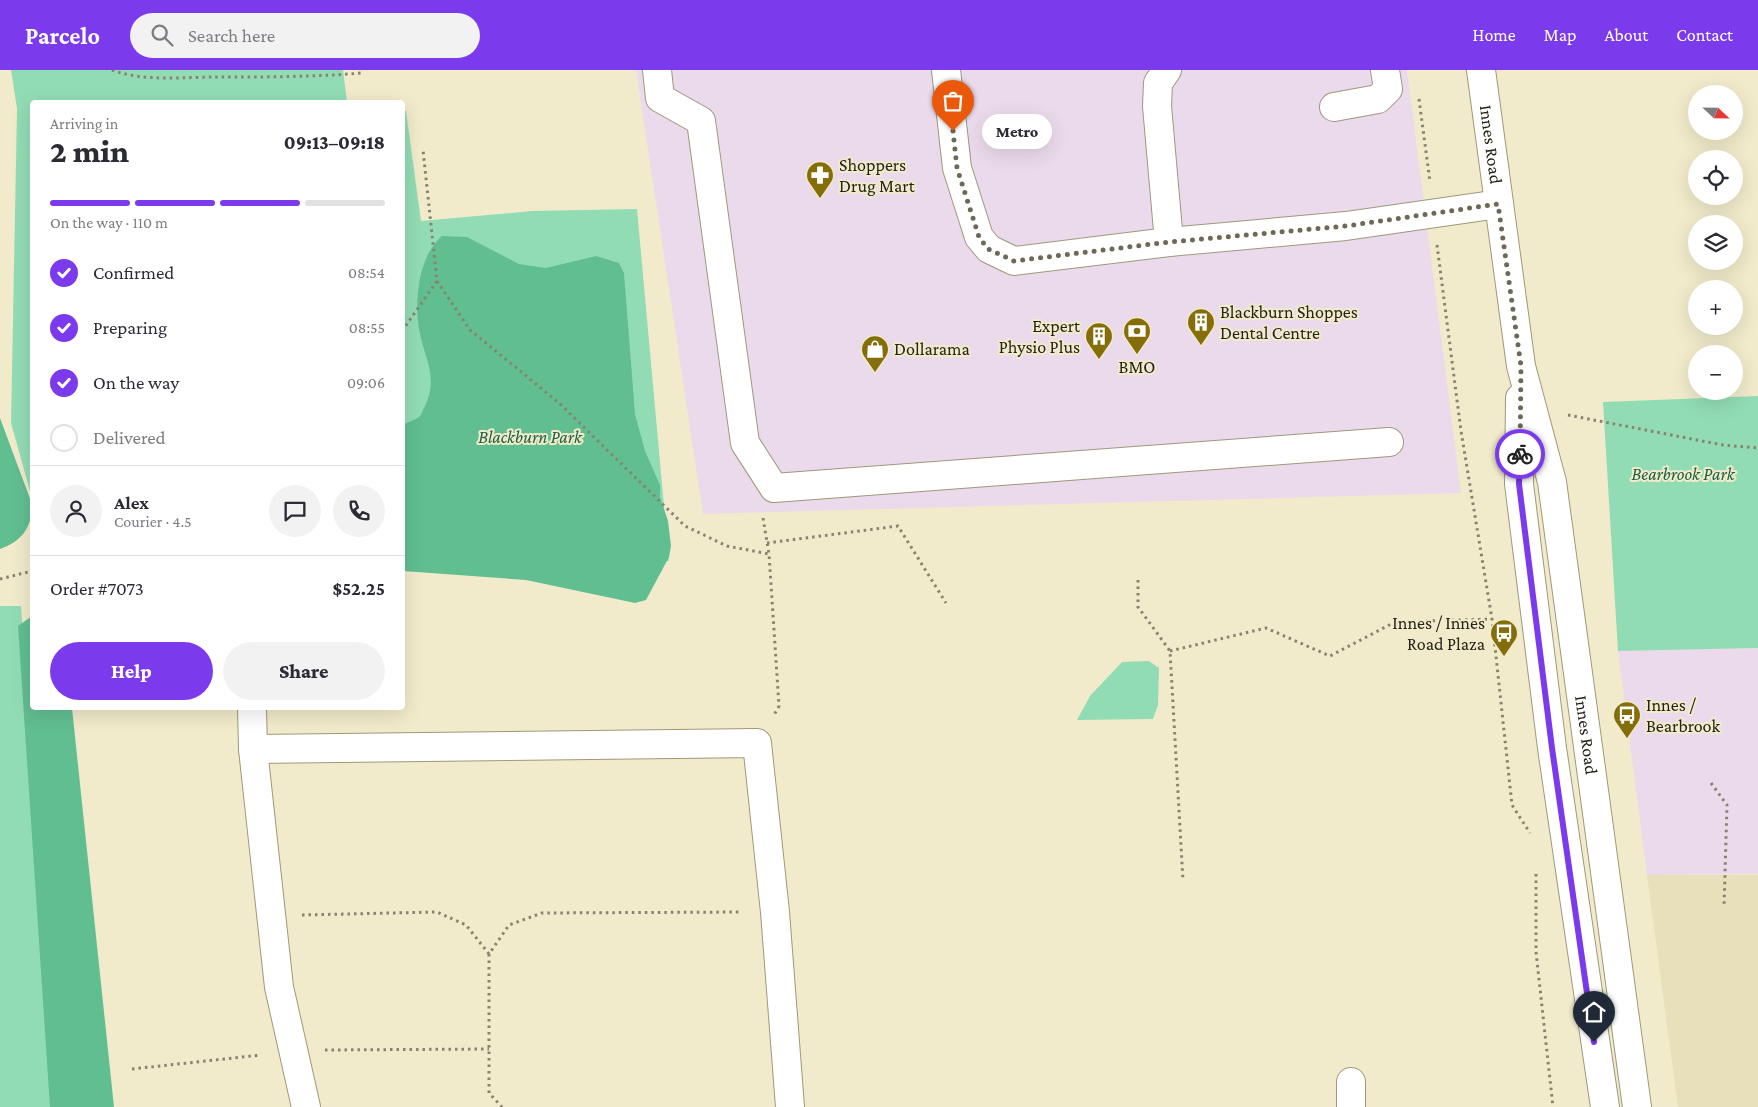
<!DOCTYPE html>
<meta charset="utf-8">
<style>
:root{--surface:#fff;--page:#f2f2f3;--text:#2b2b33;--muted:#7c7c81;--line:#e1e1e2;--accent:#7c3aed}
body{margin:0;font-family:"Crimson Pro",serif;background:var(--page);color:var(--text);height:100vh;display:flex;flex-direction:column;font-size:19px;white-space:nowrap}
*{box-sizing:border-box;margin:0}
p{font-size:16px;color:var(--muted)}
.icon{flex:none;width:28px;height:28px;fill:none;stroke:currentColor;stroke-width:2;stroke-linecap:round;stroke-linejoin:round}
.map{position:relative;flex:1;overflow:hidden}
.panel{position:absolute;left:30px;top:30px;width:375px;height:610px;display:flex;flex-direction:column;background:var(--surface);border-radius:5px;box-shadow:0 5px 20px #0002}
.panel>*{flex:none}
.needle{width:32px;rotate:112deg}
.tools{position:absolute;left:1688px;top:15px;display:grid;gap:10px}
.tools a{display:grid;place-items:center;width:55px;height:55px;border-radius:50%;background:var(--surface);box-shadow:0 5px 20px #0002;font-size:25px}
.pin{position:absolute;display:grid;place-items:center;width:42px;height:42px;color:#fff;margin:-51px -21px;border-radius:50% 50% 50% 0;rotate:-45deg;box-shadow:0 0 5px #0007}
.pin .icon{rotate:45deg}
.courier{position:absolute;display:grid;place-items:center;width:50px;height:50px;margin:-25px;border:4px solid #7c3aed;border-radius:50%;background:#fff;color:#222;box-shadow:0 1px 6px #0007}
.bubble{position:absolute;height:35px;border-radius:18px;background:var(--surface);box-shadow:0 5px 20px #0002;font-size:16px;font-weight:800;line-height:35px;text-align:center}
.head em{font-style:normal;font-weight:800}
.head div{display:flex;flex-direction:column-reverse}
.head{display:flex;align-items:center;justify-content:space-between;height:85px;padding:0 20px}
h1{font-size:32px;font-weight:800;line-height:38px}
.bar{display:grid;grid-template-columns:repeat(4,1fr);gap:8px 5px;align-content:center;height:60px;padding:0 20px}
.bar i{height:6px;border-radius:4px;background:var(--line)}
.bar .current{background:var(--accent)}
.bar p{grid-column:span 4}
.line{display:flex;align-items:center;gap:12px;padding:0 20px;border-top:1px solid var(--line)}
.line div{flex:1}
.round{display:grid;place-items:center;flex:none;width:52px;height:52px;border-radius:26px;background:var(--page)}
ol{padding:0 20px;list-style:none}
li{display:flex;align-items:center;gap:15px;height:55px}
li p{margin-inline-start:auto}
li .icon{padding:5px;border-radius:50%;background:var(--accent);color:#fff;stroke-width:4}
li:last-child{color:var(--muted)}
li i{width:28px;height:28px;border:2px solid var(--line);border-radius:50%}
.primary-button{display:flex;gap:10px;margin-top:auto;padding:10px 20px}
.primary-button a{flex:1;height:58px;border-radius:30px;background:var(--accent);color:#fff;font-size:20px;font-weight:800;line-height:58px;text-align:center}
.primary-button a+a{background:var(--page);color:var(--text)}
header{display:flex;align-items:center;gap:30px;box-sizing:border-box;height:70px;padding:0 25px;background:var(--accent);color:#fff}
header strong{font-size:24px}
nav{display:flex;gap:28px;margin-inline-start:auto;font-size:18px}
.search{width:350px;height:45px;background:var(--page);display:flex;align-items:center;gap:12px;box-sizing:border-box;padding:0 18px;border-radius:28px;color:var(--muted);font-size:19px}
.map>svg:first-child{display:block}
</style>
<header>
<strong>Parcelo</strong>
<div class="search"><svg class="icon" aria-label="search" viewBox="0 0 24 24"><circle cx="10" cy="10" r="6"/><path d="M15 15l6 6"/></svg>Search here</div>
<nav><a>Home</a><a>Map</a><a>About</a><a>Contact</a></nav>
</header>
<div class="map">
<svg width="1758" height="1037" viewBox="0 0 1758 1037">
<rect width="100%" height="100%" fill="#f1ebcb"/>
<!-- commercial -->
<path fill="#ebdaeb" d="M 636,0 L 1407,0 L 1461,423 L 703,444 Z
M 1758,578 L 1758,804 L 1647,805 L 1618,581 Z"/>
<!-- built -->
<path fill="#e7e0ba" d="M 1647,805 L 1758,805 L 1758,1037 L 1678,1037 Z"/>
<!-- green -->
<path fill="#92dcb5" d="M 11,0 L 343,0 L 347,32 L 32,32 L 32,428 L 11,353 L 17,39 Z
M 403,41 L 406,41 L 421,151 L 532,141 L 637,139 L 669,491 L 403,497 Z
M 1758,326 L 1758,578 L 1618,581 L 1603,332 Z
M 0,536 L 21,536 L 57,1037 L 0,1037 Z
M 1149,591 L 1159,598 L 1158,635 L 1153,649 L 1077,650 L 1090,626 L 1122,592 Z"/>
<!-- forest -->
<path fill="#61be91" d="M 442,166 L 467,167 L 519,194 L 546,198 L 596,186 L 619,193 L 624,203 L 635,344 L 645,381 L 660,415 L 660,427 L 668,451 L 671,476 L 669,487 L 646,530 L 635,533 L 526,510 L 403,501 L 403,355 C 407,352 416,350 420,346 C 422,344 423,339 425,336 C 439,306 424,288 419,259 C 414,230 419,185 442,166 Z
M 0,348 L 32,434 C 32,458 22,471 0,479 Z
M 32,546 L 32,638 L 72,638 L 114,1037 L 50,1037 L 18,556 Z"/>
<g fill="none" stroke-linecap="round" stroke-linejoin="round">
<!-- minor casing -->
<g stroke="#9e987b" stroke-width="30">
<g id="minor">
<path d="M 657,0 L 660,28 L 701,51 L 745,373 L 774,418 L 1389,372"/>
<path d="M 946,0 L 957,98 L 979,167 L 989,179 L 1014,191 L 1169,172 L 1346,156 L 1499,134"/>
<path d="M 1167,0 L 1158,13 L 1157,36 L 1169,172"/>
<path id="s1" d="M 1481,0 L 1521,296 L 1552,412 L 1637,1037"/>
<path d="M 1334,37 L 1378,29 L 1388,19 L 1385,0"/>
<path d="M 1520,328 L 1519,414 L 1552,678 L 1605,1037"/>
<path d="M 252,638 L 253,679 L 279,917 L 306,1037"/>
<path d="M 253,679 L 757,673 L 775,842 L 790,1037"/>
<path d="M 1351,1012 L 1351,1037"/>
</g>
</g>
<!-- path -->
<path stroke="#87836e" stroke-width="3" stroke-dasharray="2.5 4" stroke-linecap="butt" d="M 112,0 C 144,12 184,7 218,7 C 266,7 314,7 362,3
M 1419,29 L 1430,112
M 1437,175 L 1461,361 L 1492,549 L 1512,735 L 1530,763
M 437,211 L 470,260 L 558,332 L 685,456 L 727,476 L 769,484
M 402,261 L 437,211 L 423,80
M 1568,345 L 1723,375 L 1758,378
M 763,448 L 769,484 L 779,636 L 773,647
M 767,473 L 898,456 L 946,533
M 0,509 L 32,501
M 1138,510 L 1138,537 L 1170,581 L 1183,811
M 1170,581 L 1266,558 L 1330,586 L 1395,552 L 1492,549
M 1711,713 L 1727,735 L 1724,837
M 1536,804 L 1536,882 L 1553,1037
M 302,845 L 437,842 L 466,855 L 489,884 L 509,855 L 542,843 L 742,842
M 489,884 L 489,1023 L 502,1037
M 325,980 L 489,979
M 132,999 L 261,985"/>
<!-- minor -->
<use href="#minor" stroke="#fff" stroke-width="28"/>
</g>
<g fill="none" stroke-linecap="round" stroke-linejoin="round">
<!-- done -->
<path stroke="#6c6956" stroke-width="5" stroke-dasharray="0 9" d="M 953,61 L 957,98 L 979,167 L 988,179 L 1014,191 L 1169,172 L 1346,156 L 1498,134 L 1521,296 L 1520,384"/>
<!-- route -->
<path stroke="#7c3aed" stroke-width="6" d="M 1520,384 L 1519,414 L 1552,678 L 1594,972"/>
</g>
<!-- icons -->
<defs>
<g id="pharmacy-pin" transform="scale(1.4375)"><path d="M0 17L-7.5 6A9.5 9.5 0 1 1 7.5 6Z" fill="#856d0a" stroke="#f1ebcb"/><path d="M-2-6h4v4h4v4h-4v4h-4v-4h-4v-4h4Z" fill="#fff"/></g>
<g id="building-pin" transform="scale(1.4375)"><path d="M0 17L-7.5 6A9.5 9.5 0 1 1 7.5 6Z" fill="#856d0a" stroke="#f1ebcb"/><path d="M-4-6H4V6H1V3H-1V6H-4ZM-2.5-4.3h1.7v1.8h-1.7ZM.8-4.3h1.7v1.8H.8ZM-2.5-1h1.7V.8h-1.7ZM.8-1h1.7V.8H.8Z" fill="#fff"/></g>
<g id="bank-pin" transform="scale(1.4375)"><path d="M0 17L-7.5 6A9.5 9.5 0 1 1 7.5 6Z" fill="#856d0a" stroke="#f1ebcb"/><path d="M-6-4H6V4H-6ZM0-2.3a2.3 2.3 0 1 0 0 4.6a2.3 2.3 0 1 0 0-4.6Z" fill="#fff"/></g>
<g id="shop-pin" transform="scale(1.4375)"><path d="M0 17L-7.5 6A9.5 9.5 0 1 1 7.5 6Z" fill="#856d0a" stroke="#f1ebcb"/><path d="M-5-2.5h2.3a2.7 3.5 0 0 1 5.4 0H5L5.5 6h-11ZM-1.5-2.5h3a1.5 2.3 0 0 0-3 0Z" fill="#fff"/></g>
<g id="bus-pin" transform="scale(1.4375)"><path d="M0 17L-7.5 6A9.5 9.5 0 1 1 7.5 6Z" fill="#856d0a" stroke="#f1ebcb"/><path d="M-5-6H5V4H4V6H2V4H-2V6H-4V4H-5ZM-3.5-4V0h7V-4ZM-3.5 1.2v1.5H-2V1.2ZM2 1.2v1.5H3.5V1.2Z" fill="#fff"/></g>
</defs>
<g fill-rule="evenodd">
<use href="#pharmacy-pin" x="820" y="105"/>
<use href="#building-pin" x="1201" y="252"/>
<use href="#bank-pin" x="1137" y="261"/>
<use href="#building-pin" x="1099" y="266"/>
<use href="#shop-pin" x="875" y="279"/>
<use href="#bus-pin" x="1504" y="563"/>
<use href="#bus-pin" x="1627" y="645"/>
</g>
<g text-anchor="middle" dominant-baseline="central" stroke-width="4" stroke-linejoin="round" paint-order="stroke">
<!-- street labels -->
<g font-size="18" fill="#252317" stroke="#f1ebcb">
<text stroke="none"><textPath href="#s1" startOffset="75">Innes Road</textPath></text>
<text stroke="none"><textPath href="#s1" startOffset="674">Innes Road</textPath></text>
</g>
<!-- poi labels -->
<g font-size="18" fill="#252317" stroke="#f1ebcb" text-anchor="start">
<text x="839" y="95">Shoppers<tspan x="839" dy="21">Drug Mart</tspan></text>
<text x="1220" y="242">Blackburn Shoppes<tspan x="1220" dy="21">Dental Centre</tspan></text>
<text x="1080" y="256" text-anchor="end">Expert<tspan x="1080" dy="21">Physio Plus</tspan></text>
<text x="894" y="279">Dollarama</text>
<text x="1137" y="297" text-anchor="middle">BMO</text>
<text x="1485" y="553" text-anchor="end">Innes / Innes<tspan x="1485" dy="21">Road Plaza</tspan></text>
<text x="1646" y="635">Innes /<tspan x="1646" dy="21">Bearbrook</tspan></text>
</g>
<!-- park labels -->
<g font-size="18" font-style="italic" fill="#1a6042" stroke="#f1ebcb">
<text x="530" y="367">Blackburn Park</text>
<text x="1683" y="404">Bearbrook Park</text>
</g>
</g>
</svg>
<div class="tools">
<a><svg class="needle" viewBox="-14 -14 28 28"><path d="M0-13l5 13h-10z" fill="#e53935"/><path d="M0 13l5-13h-10z" fill="#7c7c81"/></svg></a>
<a><svg class="icon" aria-label="locate" viewBox="0 0 24 24"><circle cx="12" cy="12" r="6"/><path d="M12 2v4M12 18v4M2 12h4M18 12h4"/></svg></a>
<a><svg class="icon" aria-label="layers" viewBox="0 0 24 24"><path d="M12 4l9 5-9 5-9-5zM3 14l9 5 9-5"/></svg></a>
<a>+</a>
<a>−</a>
</div>
<div class="pin" style="left:953px;top:61px;background:#ea580c"><svg class="icon" aria-label="bag" viewBox="0 0 24 24"><path d="M5 8h14l-1 12H6zM9 8a3 3 0 0 1 6 0"/></svg></div>
<div class="pin" style="left:1594px;top:972px;background:#1f2937"><svg class="icon" aria-label="home" viewBox="0 0 24 24"><path d="M3 11l9-7 9 7M6 9v11h12V9"/></svg></div>
<div class="courier" style="left:1520px;top:384px"><svg class="icon" aria-label="bike" viewBox="0 0 24 24"><circle cx="6" cy="16" r="4"/><circle cx="18" cy="16" r="4"/><path d="M6 16l4-8h5l3 8M10 8l3 8H6M13 5h3"/></svg></div>
<div class="bubble" style="left:982px;top:44px;width:70px">Metro</div>
<section class="panel">
<div class="head"><div><h1>2 min</h1><p>Arriving in</p></div><em>09:13–09:18</em></div>
<div class="bar"><i class="current"></i><i class="current"></i><i class="current"></i><i></i><p>On the way · 110 m</p></div>
<ol>
<li><svg class="icon" aria-label="check" viewBox="0 0 24 24"><path d="M5 12l5 5 9-10"/></svg>Confirmed<p>08:54</p></li>
<li><svg class="icon" aria-label="check" viewBox="0 0 24 24"><path d="M5 12l5 5 9-10"/></svg>Preparing<p>08:55</p></li>
<li><svg class="icon" aria-label="check" viewBox="0 0 24 24"><path d="M5 12l5 5 9-10"/></svg>On the way<p>09:06</p></li>
<li><i></i>Delivered</li>
</ol>
<div class="line" style="height:90px"><a class="round"><svg class="icon" aria-label="person" viewBox="0 0 24 24"><circle cx="12" cy="8" r="4"/><path d="M4 21q1-7 8-7t8 7"/></svg></a><div><b>Alex</b><p>Courier · 4.5</p></div><a class="round"><svg class="icon" aria-label="chat" viewBox="0 0 24 24"><path d="M4 5h16v11H9l-5 4z"/></svg></a><a class="round"><svg class="icon" aria-label="phone" viewBox="0 0 24 24"><path d="M5 4h4l2 5-3 2q2 4 5 5l2-3 5 2v4C11 20 4 13 5 4z"/></svg></a></div>
<div class="line" style="height:65px"><div>Order #7073</div><b>$52.25</b></div>
<div class="primary-button"><a>Help</a><a>Share</a></div>
</section>
</div>
